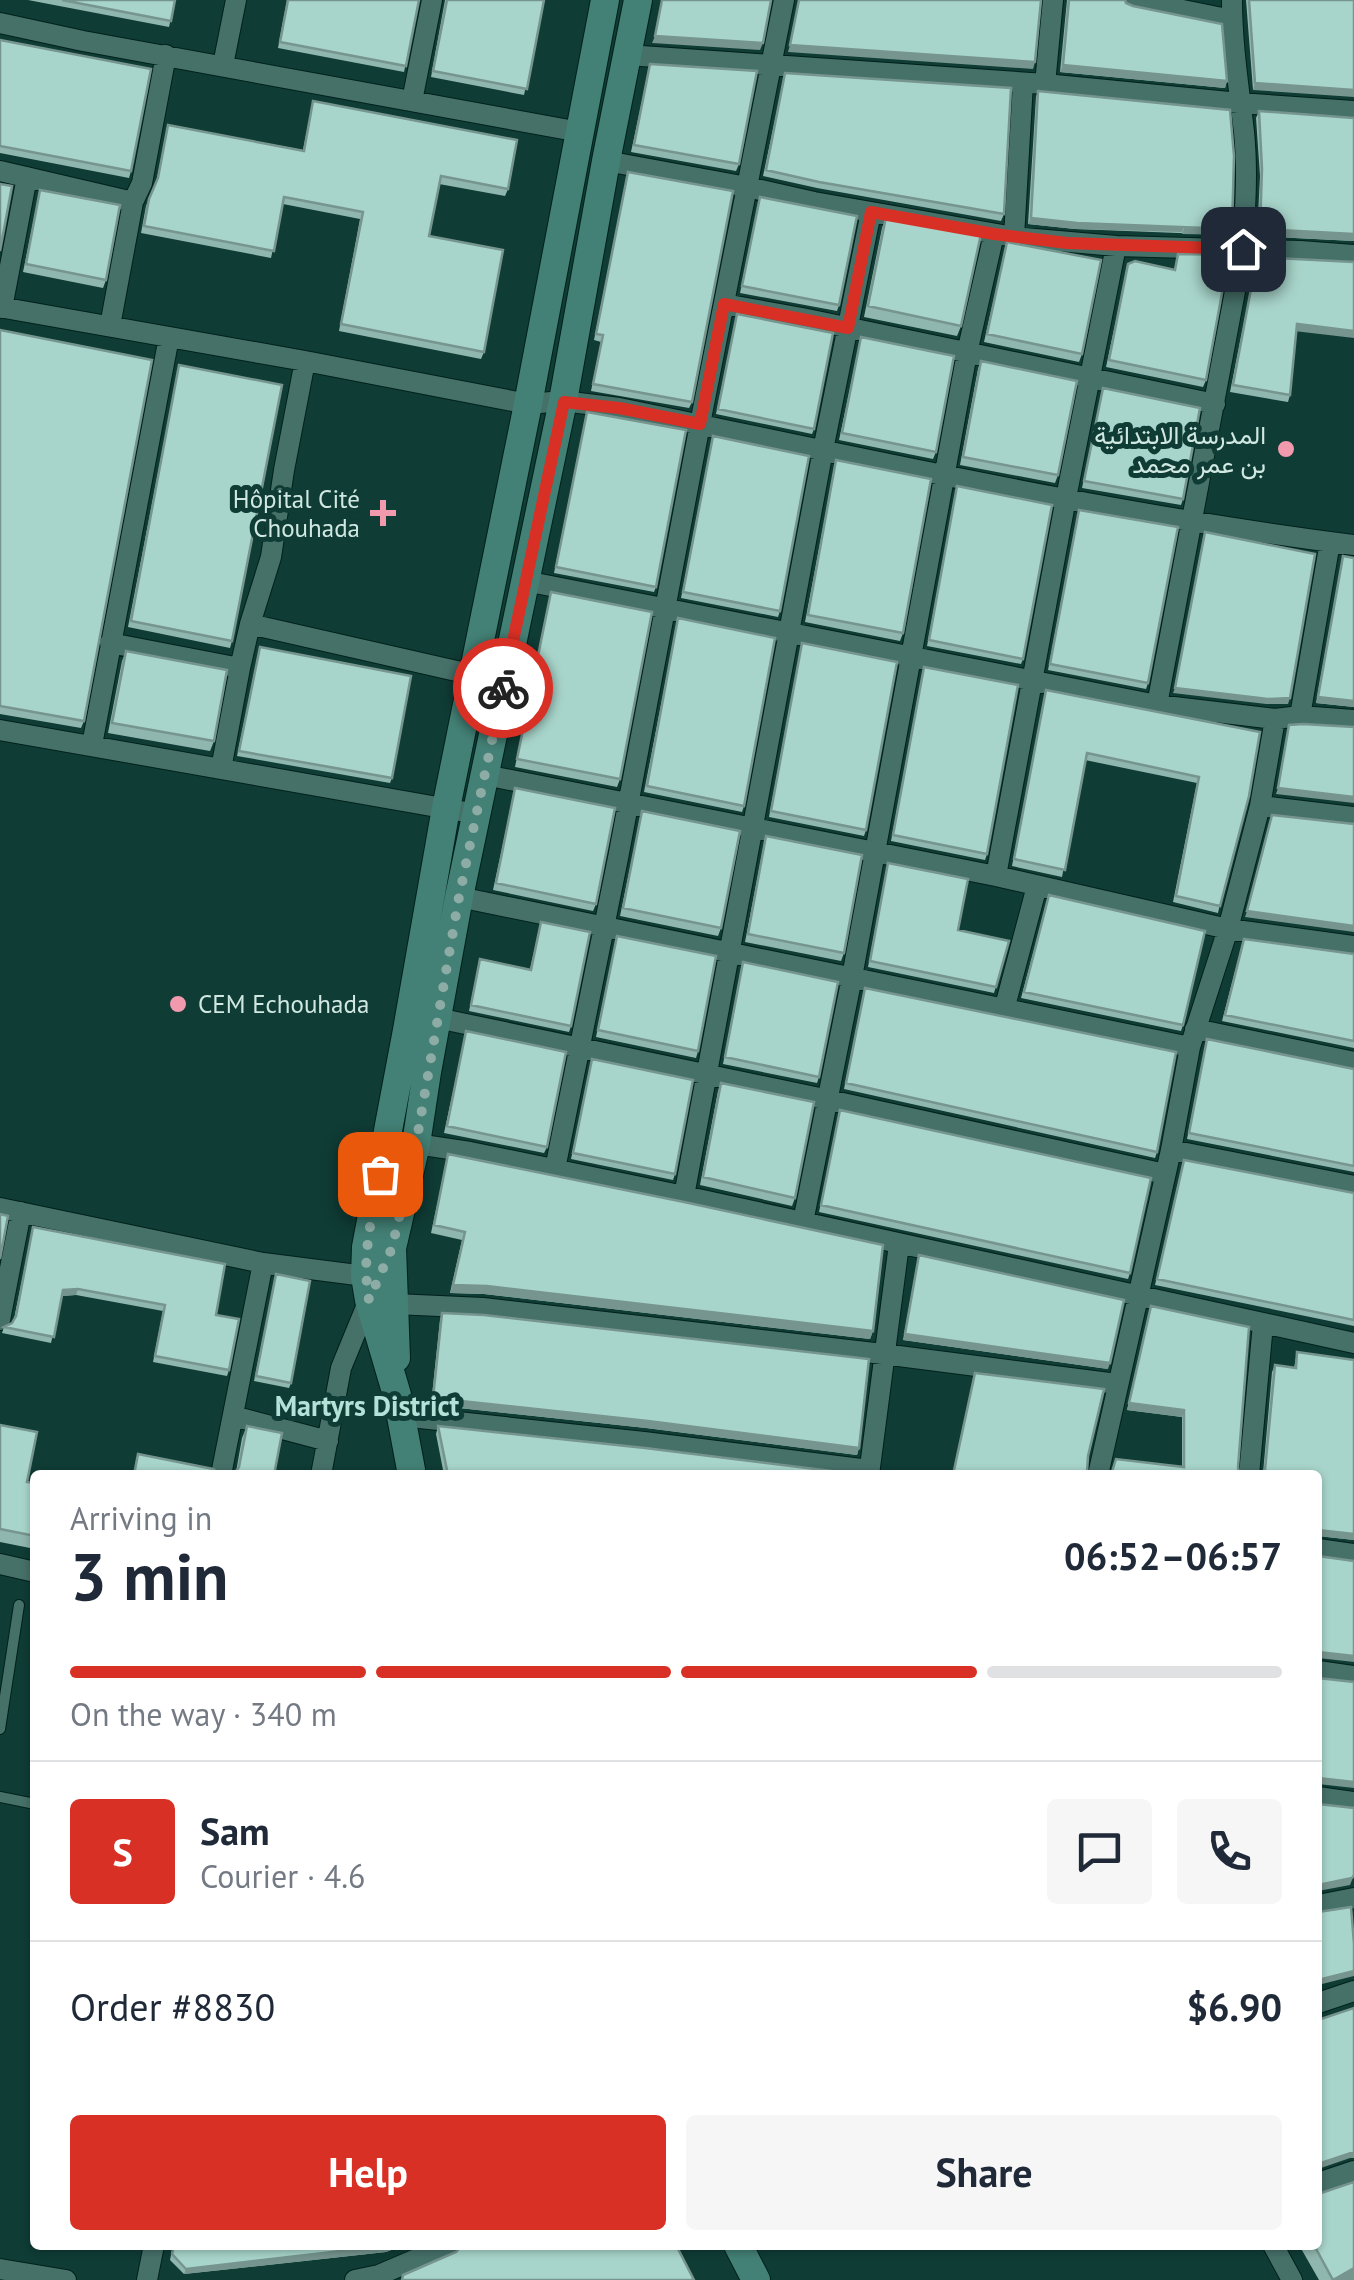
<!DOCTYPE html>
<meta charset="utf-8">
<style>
:root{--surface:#fff;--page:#f6f6f7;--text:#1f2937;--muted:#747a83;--line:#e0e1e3;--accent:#d93025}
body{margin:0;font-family:"PT Sans",Vazirmatn,sans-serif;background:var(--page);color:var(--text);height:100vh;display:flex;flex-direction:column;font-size:38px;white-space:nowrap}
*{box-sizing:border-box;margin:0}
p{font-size:32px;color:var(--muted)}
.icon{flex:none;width:55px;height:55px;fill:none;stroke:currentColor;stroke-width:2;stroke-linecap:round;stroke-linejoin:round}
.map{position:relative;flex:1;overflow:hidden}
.drawer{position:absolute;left:30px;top:1470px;width:1292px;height:780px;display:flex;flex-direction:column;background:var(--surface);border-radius:10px;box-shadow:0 2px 8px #0004}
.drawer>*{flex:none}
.pin{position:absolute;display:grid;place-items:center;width:85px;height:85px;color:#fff;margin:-42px;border-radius:20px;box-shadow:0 5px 15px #0006}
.courier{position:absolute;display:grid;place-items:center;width:100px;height:100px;margin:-50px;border:8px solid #d93025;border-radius:50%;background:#fff;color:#222;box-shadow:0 2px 12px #0007}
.headline em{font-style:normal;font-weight:600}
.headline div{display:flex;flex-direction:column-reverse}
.headline{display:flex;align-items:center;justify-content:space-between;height:170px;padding:0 40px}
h1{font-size:65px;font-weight:600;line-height:75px}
.bar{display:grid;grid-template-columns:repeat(4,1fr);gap:15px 10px;align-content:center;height:120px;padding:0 40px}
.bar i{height:12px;border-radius:8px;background:var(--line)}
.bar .on{background:var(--accent)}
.bar p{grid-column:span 4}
.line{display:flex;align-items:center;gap:25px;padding:0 40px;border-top:2px solid var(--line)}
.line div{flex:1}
.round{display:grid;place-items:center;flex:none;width:105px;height:105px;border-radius:10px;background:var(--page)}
.action{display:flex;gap:20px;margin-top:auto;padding:20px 40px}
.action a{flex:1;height:115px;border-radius:10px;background:var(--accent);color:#fff;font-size:40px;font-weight:600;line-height:115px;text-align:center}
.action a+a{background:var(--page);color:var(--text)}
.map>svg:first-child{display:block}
</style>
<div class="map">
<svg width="1354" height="2280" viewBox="0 0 1354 2280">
<rect width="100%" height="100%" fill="#0f3c35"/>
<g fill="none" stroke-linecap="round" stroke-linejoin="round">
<!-- lane casing -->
<g stroke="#01211c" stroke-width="12">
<path id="lane" d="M 0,1729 L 19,1605
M 0,1797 L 35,1804"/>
</g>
<!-- street casing -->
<g stroke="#01211c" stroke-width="22">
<path id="street" d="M 1133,0 L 1232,20
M 0,23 L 83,41 L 580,132
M 627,55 L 1045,84 L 1239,103 L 1354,111
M 223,65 L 236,0
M 1045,84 L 1053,0
M 412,101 L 432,0
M 606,161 L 747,187 L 814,202 L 1014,237 L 1116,246 L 1300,251 L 1354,255
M 0,171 L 133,202
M 1014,237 L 1023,83
M 724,304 L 802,318 L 1215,404
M 0,307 L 305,361 L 528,404 L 563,401 L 619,408 C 863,458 1107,514 1354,545
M 2,308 L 27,177
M 110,326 L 133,202 L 142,183 L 166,55
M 525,581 L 1157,705 L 1275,719 L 1300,716 L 1354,720
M 250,624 L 474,675
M 110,643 L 240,668
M 1157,705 L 1243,249 C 1245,210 1248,171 1244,132 C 1239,88 1232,45 1232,0
M 1300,716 L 1330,542
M 0,730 L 477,814
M 92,745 L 169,337
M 221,769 L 240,668 L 250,624 L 271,557 L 284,470 L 305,361
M 485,775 L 996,876 L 1228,929 L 1354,946
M 1260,806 L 1354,817
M 996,876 L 1066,498 L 1116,246
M 459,897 L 1190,1047
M 1004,1010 L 1037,886
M 437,1018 L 829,1100 L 1165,1174
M 1195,1029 L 1354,1062
M 416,1144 L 470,1152 L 684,1196 L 1354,1343
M 1171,1150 L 1354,1186
M 555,1169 L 618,858 L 700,424 L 784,0
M 684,1196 L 823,450 L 871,212
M 0,1208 L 263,1263 L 365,1276
M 803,1222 L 852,977 L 967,353 L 994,234
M 395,1304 L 483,1308 L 883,1354 L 1117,1384
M 0,1320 L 21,1212
M 233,1416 L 328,1441
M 401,1416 L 644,1442 L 869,1470
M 221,1475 L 263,1263
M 321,1475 L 341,1368 L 371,1295
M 869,1475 L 899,1244
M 1098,1475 L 1171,1150 L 1190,1047 L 1228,929 L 1260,806 L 1275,719
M 1249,1475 L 1263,1324
M 1318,1549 L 1354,1554
M 0,1564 L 35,1572
M 1318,1671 L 1354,1676
M 1318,1797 L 1354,1802
M 1318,1905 L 1354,1898
M 1318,2003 L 1354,1991
M 1318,2183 L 1354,2171
M 1273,2245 L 1292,2280
M 0,2269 L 66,2280
M 147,2280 L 154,2245
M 355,2280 L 379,2275 L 449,2245"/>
</g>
<!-- secondary casing -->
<g stroke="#01211c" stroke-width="30">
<path id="secondary" d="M 396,1358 L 392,1248 L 416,1144 L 427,1072 L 459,897 L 563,401 L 606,161 L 638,0
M 412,1475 L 397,1395 L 369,1300 L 365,1276 L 366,1247 L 407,1030 L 446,808 L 528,404 L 605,0
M 738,2245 L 756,2280"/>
</g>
<!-- lane -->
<use href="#lane" stroke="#467169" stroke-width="10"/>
<!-- street -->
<use href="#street" stroke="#467169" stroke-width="20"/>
<!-- secondary -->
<use href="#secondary" stroke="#438075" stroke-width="28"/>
</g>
<!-- wall -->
<path fill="#90b7af" d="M 28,0 L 175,0 L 169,27 Z
M 287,0 L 419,0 L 404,72 L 278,48 Z
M 445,0 L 544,0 L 524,95 L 431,77 Z
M 1067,0 L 1125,0 L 1126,3 L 1227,81 L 1225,88 L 1060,72 Z
M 1246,0 L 1354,0 L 1253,90 Z
M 0,40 L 131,171 L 129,178 L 0,153 Z
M 650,64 L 739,164 L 736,171 L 631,152 Z
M 785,73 L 1004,214 L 1001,221 L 817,188 L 763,176 Z
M 1038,91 L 1232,229 L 1230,235 L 1075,229 L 1028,224 L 1036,97 Z
M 313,101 L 508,189 L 505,196 L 439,184 L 429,236 L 484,352 L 481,359 L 339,331 L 360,219 L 283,204 L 271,258 L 141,233 L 146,206 L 156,183 L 168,125 L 303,150 Z
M 1259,111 L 1354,118 L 1354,241 L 1257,236 L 1260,176 L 1256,118 Z
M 628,172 L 692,402 L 689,408 L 591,391 L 601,342 L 594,340 Z
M 40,190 L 106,280 L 103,288 L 23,272 Z
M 760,197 L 839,305 L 837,311 L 740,293 Z
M 886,217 L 961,326 L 957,336 L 864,317 L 882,228 Z
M 1007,242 L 1082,354 L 1079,362 L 984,342 Z
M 1178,254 L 1206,380 L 1203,387 L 1106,367 L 1128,264 L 1174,270 Z
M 1257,257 L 1296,331 L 1290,395 L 1288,402 L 1230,392 Z
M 737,314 L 814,429 L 812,434 L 716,414 Z
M 0,330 L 84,721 L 81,728 L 0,714 Z
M 861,337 L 936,452 L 933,459 L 839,440 Z
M 981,361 L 1058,475 L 1055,483 L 960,465 L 978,369 Z
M 179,365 L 232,641 L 230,648 L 128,627 Z
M 1103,388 L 1183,499 L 1181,505 L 1082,488 Z
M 587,412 L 656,587 L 654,592 L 554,573 Z
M 713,436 L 780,611 L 778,617 L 681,598 Z
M 836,460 L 903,633 L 900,641 L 805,622 Z
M 957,486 L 1023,659 L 1021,664 L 927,646 Z
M 1079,510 L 1148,683 L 1146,689 L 1048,670 Z
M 1343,556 L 1354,558 L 1354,707 L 1316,703 Z
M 551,592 L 620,779 L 617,787 L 515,767 Z
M 678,618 L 744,806 L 742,812 L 644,792 Z
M 802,643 L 866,830 L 864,836 L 769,817 Z
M 260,647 L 392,778 L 390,783 L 237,756 Z
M 126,651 L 214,741 L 210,751 L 108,733 L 122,661 Z
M 924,667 L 987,854 L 985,860 L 891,841 Z
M 1046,690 L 1260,732 L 1218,913 L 1173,902 L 1197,783 L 1085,760 L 1062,877 L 1012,866 Z
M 515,788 L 596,904 L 593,911 L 493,890 Z
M 642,811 L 721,928 L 718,936 L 620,916 Z
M 766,836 L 844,953 L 841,961 L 745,942 L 764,844 Z
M 888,863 L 958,930 L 1009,941 L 994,993 L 868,967 Z
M 1047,902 L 1183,1025 L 1181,1031 L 1021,998 Z
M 541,922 L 571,1026 L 569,1032 L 469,1011 L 480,959 L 530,969 Z
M 617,936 L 698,1051 L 696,1058 L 596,1037 Z
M 1242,945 L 1354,954 L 1354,1048 L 1222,1021 Z
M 743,962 L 819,1077 L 817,1083 L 723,1064 Z
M 865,988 L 1157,1152 L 1155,1158 L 844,1089 Z
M 466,1031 L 547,1147 L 544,1153 L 444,1133 Z
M 1207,1039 L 1354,1069 L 1354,1172 L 1187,1139 Z
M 592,1059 L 675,1174 L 673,1180 L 571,1159 Z
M 721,1083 L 795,1198 L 792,1206 L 700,1185 L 718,1091 Z
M 840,1110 L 1130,1273 L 1128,1279 L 819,1212 Z
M 448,1154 L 873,1331 L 870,1339 L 484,1294 L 450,1293 L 462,1240 L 431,1233 Z
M 1184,1160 L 1354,1193 L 1354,1326 L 1155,1285 Z
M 33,1227 L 216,1315 L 229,1370 L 227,1376 L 153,1362 L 163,1311 L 76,1295 L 62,1296 L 51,1343 L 2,1333 L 4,1327 L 12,1323 L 14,1319 Z
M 919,1255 L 1108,1369 L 903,1340 Z
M 276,1274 L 291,1383 L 289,1388 L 254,1381 Z
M 1151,1306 L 1238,1467 L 1182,1467 L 1182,1417 L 1127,1410 Z
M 442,1313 L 859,1448 L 857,1455 L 646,1428 L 431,1405 L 440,1320 Z
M 1297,1352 L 1354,1540 L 1318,1536 L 1263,1473 L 1272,1372 L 1275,1365 L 1294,1368 Z
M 0,1425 L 27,1482 L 35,1483 L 35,1549 L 0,1542 Z
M 247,1426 L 274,1475 L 236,1472 L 242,1438 Z
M 438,1426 L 856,1475 L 444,1475 L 436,1434 Z
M 35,1616 L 35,1643 L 30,1642 Z
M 173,2245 L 404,2245 L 386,2252 L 184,2274 L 170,2260 Z
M 1299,2245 L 1318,2245 L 1354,2280 L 1319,2280 Z"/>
<!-- shaded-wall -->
<path fill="#76958e" d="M 655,36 L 763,43 L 760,50 L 652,43 Z
M 790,45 L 1035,62 L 1033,69 L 788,52 Z
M 1063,65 L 1227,81 L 1225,88 L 1060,72 Z
M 1255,83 L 1354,90 L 1354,97 L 1253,90 Z
M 1031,218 L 1184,226 L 1182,232 L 1075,229 L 1028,224 Z
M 1184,228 L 1232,229 L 1230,235 L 1182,234 Z
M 1260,229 L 1354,234 L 1354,241 L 1257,236 Z
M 1297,324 L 1354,331 L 1354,338 L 1294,331 Z
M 1175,688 L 1290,698 L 1288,704 L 1266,704 L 1173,693 Z
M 1318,697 L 1354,701 L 1354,707 L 1316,703 Z
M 1278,788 L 1354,797 L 1354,803 L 1276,794 Z
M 1247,911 L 1354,926 L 1354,932 L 1245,917 Z
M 453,1285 L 487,1286 L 873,1331 L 870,1339 L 484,1294 L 450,1293 Z
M 78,1289 L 76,1295 L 61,1296 L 63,1290 Z
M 905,1334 L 1110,1363 L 1108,1369 L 903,1340 Z
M 433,1398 L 648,1421 L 859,1448 L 857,1455 L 646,1428 L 431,1405 Z
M 1129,1403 L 1184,1410 L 1182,1417 L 1127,1410 Z
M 1321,1529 L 1354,1534 L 1354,1540 L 1318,1536 L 1318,1530 Z
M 1318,1652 L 1354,1656 L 1354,1662 L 1318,1658 Z
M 1318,1778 L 1354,1782 L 1354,1788 L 1318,1784 Z
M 1354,1875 L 1350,1885 L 1318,1891 L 1318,1885 Z
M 1354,1971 L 1354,1976 L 1318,1985 L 1318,1980 Z
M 1354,2152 L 1354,2158 L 1350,2158 L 1318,2169 L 1318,2164 Z
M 392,2245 L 404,2245 L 386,2252 L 184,2274 L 186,2269 Z
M 1354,2268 L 1354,2280 L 1333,2280 Z"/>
<!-- building -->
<path fill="#a8d5cb" stroke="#76958e" stroke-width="2.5" d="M 62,0 L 175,0 L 171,21 Z
M 288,0 L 419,0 L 406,66 L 280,42 Z
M 447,0 L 544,0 L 527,89 L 433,71 Z
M 662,0 L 771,0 L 763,43 L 655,36 Z
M 799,0 L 1041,0 L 1035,62 L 790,45 Z
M 1069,0 L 1125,0 L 1126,3 L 1133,6 L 1222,24 L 1227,81 L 1063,65 Z
M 1249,0 L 1354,0 L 1354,90 L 1255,83 Z
M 0,40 L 151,69 L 131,171 L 0,146 Z
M 650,64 L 757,71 L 739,164 L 634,145 Z
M 785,73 L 1011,88 L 1004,214 L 819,182 L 766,170 Z
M 1038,91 L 1230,110 L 1234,156 L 1232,229 L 1077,223 L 1031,218 Z
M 313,101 L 517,140 L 508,189 L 441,176 L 429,236 L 503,250 L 484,352 L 341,324 L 363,212 L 284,197 L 274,251 L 144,226 L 149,199 L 158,178 L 168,125 L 304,151 Z
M 1259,111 L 1354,118 L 1354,234 L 1260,229 L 1262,169 Z
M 628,172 L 733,191 L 692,402 L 593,384 L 603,335 L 596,334 Z
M 0,184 L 12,186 L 0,251 Z
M 40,190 L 120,205 L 106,280 L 26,264 Z
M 760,197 L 857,216 L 839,305 L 742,286 Z
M 886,217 L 981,234 L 961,326 L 868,306 Z
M 1007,242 L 1101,260 L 1082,354 L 987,334 Z
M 1178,254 L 1229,255 L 1206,380 L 1109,360 L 1128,264 L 1135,261 L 1175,270 Z
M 1257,257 L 1354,262 L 1354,331 L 1297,324 L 1290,395 L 1233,385 Z
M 737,314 L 833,333 L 814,429 L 718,409 Z
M 0,330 L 152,360 L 84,721 L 0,706 Z
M 861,337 L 954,356 L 936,452 L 842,433 Z
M 981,361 L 1077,381 L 1058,475 L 963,457 Z
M 179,365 L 282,385 L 232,641 L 131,621 Z
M 1103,388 L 1200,408 L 1183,499 L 1084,481 Z
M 587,412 L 686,430 L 656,587 L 556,567 Z
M 713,436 L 809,456 L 780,611 L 683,592 Z
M 836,460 L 931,479 L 903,633 L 808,615 Z
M 957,486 L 1052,505 L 1023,659 L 929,640 Z
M 1079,510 L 1178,527 L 1148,683 L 1050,664 Z
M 1205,532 L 1315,554 L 1290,698 L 1268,699 L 1175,688 Z
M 1343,556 L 1354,558 L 1354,701 L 1318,697 Z
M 551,592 L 652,612 L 620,779 L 517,759 Z
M 678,618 L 775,638 L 744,806 L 647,786 Z
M 802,643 L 897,662 L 866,830 L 771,811 Z
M 260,647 L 411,676 L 392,778 L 239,751 Z
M 126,651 L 227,670 L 214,741 L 112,723 Z
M 924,667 L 1018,685 L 987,854 L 893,835 Z
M 1046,690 L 1260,732 L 1249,796 L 1220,906 L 1176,896 L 1199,777 L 1087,753 L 1065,870 L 1014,859 Z
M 1303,724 L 1354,727 L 1354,797 L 1278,788 L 1289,725 Z
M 515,788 L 615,808 L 596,904 L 496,883 Z
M 642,811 L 740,831 L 721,928 L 623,908 Z
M 1272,815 L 1354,824 L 1354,926 L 1247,911 Z
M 766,836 L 862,855 L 844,953 L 748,934 Z
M 888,863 L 968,879 L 958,930 L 1009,941 L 996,987 L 870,961 Z
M 1049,895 L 1205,931 L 1183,1025 L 1024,992 Z
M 541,922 L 590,932 L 571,1026 L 471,1005 L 480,959 L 531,970 Z
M 617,936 L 716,956 L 698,1051 L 598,1030 Z
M 1244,939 L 1354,954 L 1354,1041 L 1225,1015 Z
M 743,962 L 838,982 L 819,1077 L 725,1057 Z
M 865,988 L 1176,1052 L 1157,1152 L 846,1083 Z
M 466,1031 L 566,1052 L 547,1147 L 447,1126 Z
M 1207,1039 L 1354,1069 L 1354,1166 L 1189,1133 Z
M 592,1059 L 693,1080 L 675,1174 L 573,1153 Z
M 721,1083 L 814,1102 L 795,1198 L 703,1177 Z
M 840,1110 L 1151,1178 L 1130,1273 L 821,1205 Z
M 448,1154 L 684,1202 L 883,1245 L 873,1331 L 487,1286 L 453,1285 L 465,1232 L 434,1225 Z
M 1184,1160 L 1354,1193 L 1354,1320 L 1157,1279 Z
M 0,1214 L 8,1216 L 0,1259 Z
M 33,1227 L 225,1264 L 216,1315 L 239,1319 L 229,1370 L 155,1356 L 165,1305 L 78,1289 L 63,1290 L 54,1337 L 4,1327 L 12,1323 L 16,1316 Z
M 919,1255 L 1124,1300 L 1110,1363 L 905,1334 Z
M 276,1274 L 310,1281 L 291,1383 L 256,1376 Z
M 1151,1306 L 1249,1327 L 1238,1467 L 1239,1475 L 1111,1475 L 1116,1459 L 1184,1467 L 1184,1410 L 1129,1403 Z
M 442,1313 L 484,1315 L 869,1359 L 859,1448 L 648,1421 L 433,1398 Z
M 1297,1352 L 1354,1360 L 1354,1534 L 1318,1530 L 1318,1475 L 1262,1475 L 1265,1470 L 1275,1365 L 1296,1368 Z
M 975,1373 L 1104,1389 L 1088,1456 L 1087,1472 L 1089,1475 L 953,1475 Z
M 0,1425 L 37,1432 L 27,1482 L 35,1483 L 35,1536 L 0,1529 Z
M 247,1426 L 282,1433 L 274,1475 L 231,1475 L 235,1473 L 239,1467 Z
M 438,1426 L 645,1448 L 856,1474 L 448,1475 Z
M 138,1454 L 213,1469 L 220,1475 L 134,1475 Z
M 1318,1556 L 1354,1561 L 1354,1656 L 1318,1652 Z
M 1318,1678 L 1354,1682 L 1354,1782 L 1318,1778 Z
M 1318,1804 L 1354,1808 L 1354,1875 L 1352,1878 L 1318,1885 Z
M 1351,1907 L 1354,1944 L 1354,1971 L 1318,1980 L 1318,1912 Z
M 1354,2008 L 1354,2152 L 1318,2164 L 1318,2020 Z
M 1354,2182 L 1354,2268 L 1333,2280 L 1314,2245 L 1318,2245 L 1318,2194 Z
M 174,2245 L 392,2245 L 186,2269 L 172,2254 Z
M 462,2245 L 676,2245 L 694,2280 L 402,2280 L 403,2275 L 456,2252 Z"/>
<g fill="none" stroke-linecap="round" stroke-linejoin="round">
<!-- done -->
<path stroke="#8daca5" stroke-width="10" stroke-dasharray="0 18" d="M 380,1174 C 372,1217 361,1257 369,1300 L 392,1248 L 416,1144 L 459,897 L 503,688"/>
<!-- route -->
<path stroke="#d93025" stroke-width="12" d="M 503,688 L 564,402 L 619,408 L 700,424 L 724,304 L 848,328 L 871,212 L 994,234 L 1067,243 L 1243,249"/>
</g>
<!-- markers -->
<g fill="#f29aad" stroke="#0f3c35" stroke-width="4">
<circle cx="1286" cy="449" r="10"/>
<path d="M378 498h10v10h10v10h-10v10h-10v-10h-10v-10h10z"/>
<circle cx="178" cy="1004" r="10"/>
</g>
<g text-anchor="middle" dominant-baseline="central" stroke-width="10" stroke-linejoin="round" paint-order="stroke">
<!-- poi labels -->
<g font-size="25" fill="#d1e8e2" stroke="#0f3c35" text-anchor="end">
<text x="1266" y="435">المدرسة الابتدائية<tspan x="1266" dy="29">بن عمر محمد</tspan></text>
<text x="360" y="499">Hôpital Cité<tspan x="360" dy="29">Chouhada</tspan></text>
<text x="198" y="1004" text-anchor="start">CEM Echouhada</text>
</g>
<!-- neighbourhood labels -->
<g font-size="28" font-weight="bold" fill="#b4e2d8" stroke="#0f3c35">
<text x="367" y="1405">Martyrs District</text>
</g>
</g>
</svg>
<div class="pin" style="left:380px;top:1174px;background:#ea580c"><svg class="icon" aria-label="bag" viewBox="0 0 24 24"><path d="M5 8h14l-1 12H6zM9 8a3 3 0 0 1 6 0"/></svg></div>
<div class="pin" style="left:1243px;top:249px;background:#1f2937"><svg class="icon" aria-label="home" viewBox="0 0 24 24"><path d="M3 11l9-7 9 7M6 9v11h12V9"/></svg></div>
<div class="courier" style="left:503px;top:688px"><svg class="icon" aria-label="bike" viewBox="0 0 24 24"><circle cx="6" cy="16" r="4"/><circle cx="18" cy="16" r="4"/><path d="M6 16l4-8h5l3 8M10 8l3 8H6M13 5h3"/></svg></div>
<section class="drawer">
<div class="headline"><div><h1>3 min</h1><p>Arriving in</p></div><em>06:52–06:57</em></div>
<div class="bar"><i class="on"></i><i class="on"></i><i class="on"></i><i></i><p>On the way · 340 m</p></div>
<div class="line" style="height:180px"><b class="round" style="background:var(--accent);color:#fff">S</b><div><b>Sam</b><p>Courier · 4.6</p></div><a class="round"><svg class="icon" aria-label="chat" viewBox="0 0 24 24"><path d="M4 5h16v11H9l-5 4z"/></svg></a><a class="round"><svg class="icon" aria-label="phone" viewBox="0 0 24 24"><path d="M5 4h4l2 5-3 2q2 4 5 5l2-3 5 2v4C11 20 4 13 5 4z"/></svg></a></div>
<div class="line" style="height:130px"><div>Order #8830</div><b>$6.90</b></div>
<div class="action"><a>Help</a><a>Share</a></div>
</section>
</div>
